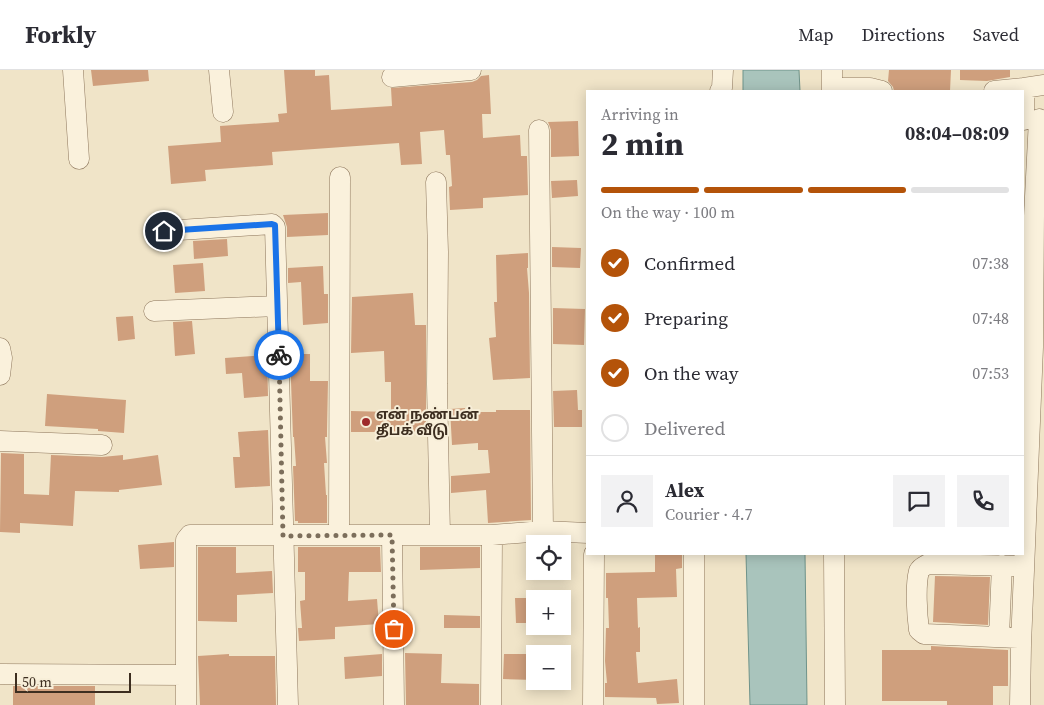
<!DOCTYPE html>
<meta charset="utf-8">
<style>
:root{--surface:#fff;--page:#f2f2f3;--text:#2b2b33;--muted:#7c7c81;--line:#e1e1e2;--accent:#b45309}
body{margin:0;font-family:"Source Serif 4","Noto Sans Tamil",serif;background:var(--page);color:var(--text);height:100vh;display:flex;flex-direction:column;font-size:19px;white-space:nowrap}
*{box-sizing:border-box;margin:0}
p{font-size:16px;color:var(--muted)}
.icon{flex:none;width:28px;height:28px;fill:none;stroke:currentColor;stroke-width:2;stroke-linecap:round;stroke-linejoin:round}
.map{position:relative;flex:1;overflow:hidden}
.sheet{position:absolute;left:586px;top:20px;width:438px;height:465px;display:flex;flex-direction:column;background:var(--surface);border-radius:0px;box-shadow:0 2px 12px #0003}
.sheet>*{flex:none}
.fabs{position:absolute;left:526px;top:465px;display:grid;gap:10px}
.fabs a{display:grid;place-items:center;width:45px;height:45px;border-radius:0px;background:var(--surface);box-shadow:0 2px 12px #0003;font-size:25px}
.scale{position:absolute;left:15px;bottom:12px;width:116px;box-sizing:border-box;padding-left:5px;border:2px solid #3d2e20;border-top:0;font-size:14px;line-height:18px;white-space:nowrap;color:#3d2e20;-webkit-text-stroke:4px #f7eed8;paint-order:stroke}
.pin{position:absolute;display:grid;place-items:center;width:42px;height:42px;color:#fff;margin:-21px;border:2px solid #fff;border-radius:50%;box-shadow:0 1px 5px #0007}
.courier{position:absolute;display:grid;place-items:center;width:50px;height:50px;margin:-25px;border:4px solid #1a73e8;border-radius:50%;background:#fff;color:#222;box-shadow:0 1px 6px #0007}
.summary em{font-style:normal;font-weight:700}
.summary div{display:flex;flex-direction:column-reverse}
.summary{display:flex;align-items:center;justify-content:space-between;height:85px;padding:0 15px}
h1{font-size:32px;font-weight:700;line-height:38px}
.bar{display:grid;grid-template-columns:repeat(4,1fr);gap:8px 5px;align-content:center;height:60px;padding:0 15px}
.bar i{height:6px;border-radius:4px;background:var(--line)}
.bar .selected{background:var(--accent)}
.bar p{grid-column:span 4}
.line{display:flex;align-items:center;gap:12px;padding:0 15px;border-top:1px solid var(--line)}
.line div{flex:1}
.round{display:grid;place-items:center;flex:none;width:52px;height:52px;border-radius:0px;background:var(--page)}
ol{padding:0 15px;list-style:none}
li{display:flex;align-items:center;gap:15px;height:55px}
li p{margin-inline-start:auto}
li .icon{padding:5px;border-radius:50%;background:var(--accent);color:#fff;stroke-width:4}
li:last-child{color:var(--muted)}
li i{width:28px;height:28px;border:2px solid var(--line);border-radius:50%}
header{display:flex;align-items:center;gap:30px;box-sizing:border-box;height:70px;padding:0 25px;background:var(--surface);border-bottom:1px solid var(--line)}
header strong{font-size:24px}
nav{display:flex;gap:28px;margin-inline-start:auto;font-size:18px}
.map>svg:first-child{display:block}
</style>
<header>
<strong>Forkly</strong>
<nav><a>Map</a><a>Directions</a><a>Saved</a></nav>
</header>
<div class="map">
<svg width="1044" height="635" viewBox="0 0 1044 635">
<rect width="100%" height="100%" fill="#f0e4c8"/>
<!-- water -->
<path fill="#a9c4bc" stroke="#6f938a" d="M 743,0 L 799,0 L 800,21 L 743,21 Z
M 746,484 L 805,484 L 807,635 L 750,635 Z"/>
<!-- building -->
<path fill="#cf9f7d" d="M 91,0 L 148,0 L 149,11 L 93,16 Z
M 284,0 L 315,0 L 315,6 L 329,5 L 331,40 L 392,36 L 391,18 L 472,12 L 477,10 L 481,6 L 489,5 L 491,44 L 482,44 L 483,68 L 520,65 L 521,86 L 527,86 L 528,125 L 483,128 L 483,138 L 450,140 L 449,117 L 452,116 L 450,85 L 446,85 L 444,60 L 420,62 L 422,94 L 401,95 L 399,73 L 272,82 L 273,95 L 205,100 L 206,111 L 171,114 L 168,76 L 221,72 L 220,56 L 279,52 L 278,44 L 287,43 Z
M 889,0 L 951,0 L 950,21 L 894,21 L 893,17 L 888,11 Z
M 960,0 L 1010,0 L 1010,7 L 987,11 L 960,10 Z
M 578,51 L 579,86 L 551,87 L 551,60 L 548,52 Z
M 577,110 L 578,126 L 552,128 L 551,111 Z
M 328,143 L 328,165 L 287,167 L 287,157 L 283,145 Z
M 227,169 L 228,186 L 194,189 L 193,171 Z
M 552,177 L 581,178 L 580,198 L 552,197 Z
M 528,183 L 528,198 L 527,198 L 529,223 L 530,308 L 493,310 L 489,268 L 496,267 L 494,232 L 497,232 L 496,185 Z
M 203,193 L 205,221 L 175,223 L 173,195 Z
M 323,196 L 324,224 L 328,224 L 328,253 L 303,255 L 301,212 L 288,213 L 288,198 Z
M 413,223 L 415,255 L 426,255 L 426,362 L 351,362 L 351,341 L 391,342 L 391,312 L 385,312 L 384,281 L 351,283 L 352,227 Z
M 553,238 L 585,239 L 584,275 L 553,274 Z
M 133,246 L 135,269 L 118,271 L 116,247 Z
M 192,251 L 195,284 L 175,286 L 173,252 Z
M 290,284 L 310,284 L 310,311 L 328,311 L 327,361 L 327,367 L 325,367 L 327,393 L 324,393 L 326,425 L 327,425 L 327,453 L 298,453 L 298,451 L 295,451 L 293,396 L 296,396 L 294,367 L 293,367 Z
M 267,285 L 268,326 L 244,328 L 242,303 L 226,304 L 225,288 Z
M 577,320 L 578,340 L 582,340 L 582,357 L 554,357 L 553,321 Z
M 47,324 L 126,330 L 124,363 L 98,361 L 98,359 L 45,356 Z
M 465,338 L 465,342 L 496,342 L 496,340 L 530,340 L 531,450 L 488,453 L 486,420 L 451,423 L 451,406 L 490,403 L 488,380 L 478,380 L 478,373 L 452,375 L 450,339 Z
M 268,360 L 270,416 L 235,418 L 233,387 L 240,387 L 238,362 Z
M 1,383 L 24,384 L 24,424 L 49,425 L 51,385 L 102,387 L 123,385 L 123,390 L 158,385 L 162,415 L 119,420 L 119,422 L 75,421 L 73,456 L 20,453 L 20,463 L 0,462 Z
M 174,472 L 174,497 L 140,499 L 138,475 Z
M 198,477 L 236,477 L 236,503 L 272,501 L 273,523 L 237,525 L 237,552 L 198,551 Z
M 298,477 L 380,477 L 381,502 L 349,502 L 348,531 L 377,529 L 379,554 L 335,557 L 335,569 L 299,571 L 298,558 L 302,558 L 300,531 L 305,530 L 305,502 L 298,502 Z
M 420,477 L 480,477 L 480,498 L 420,500 Z
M 655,484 L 682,484 L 682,498 L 676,499 L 677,527 L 637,528 L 638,558 L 640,557 L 640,582 L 636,582 L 638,613 L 677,609 L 679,633 L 657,634 L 656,628 L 605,627 L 605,613 L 607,613 L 605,591 L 606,558 L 609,558 L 608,528 L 606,528 L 606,503 L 655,502 Z
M 935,506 L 990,507 L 988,555 L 933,552 Z
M 515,528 L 535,528 L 535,553 L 516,553 Z
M 444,545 L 480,546 L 480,558 L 444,558 Z
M 931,576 L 1008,580 L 1008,616 L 993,616 L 993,635 L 947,635 L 947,631 L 882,631 L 882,580 L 931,580 Z
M 405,583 L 442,584 L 441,613 L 479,614 L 479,635 L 406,635 Z
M 229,584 L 229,586 L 275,586 L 276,635 L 200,635 L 198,586 Z
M 382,584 L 382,606 L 345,609 L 344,587 Z
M 504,584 L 535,584 L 535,610 L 503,609 Z
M 13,616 L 95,616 L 95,635 L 13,635 Z"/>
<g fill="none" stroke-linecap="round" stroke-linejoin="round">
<!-- minor casing -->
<g stroke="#8d765c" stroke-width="21">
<path id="minor" d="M 73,0 L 79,89
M 219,0 L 223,42
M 392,7 L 471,0
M 832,18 L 870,18 L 882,21
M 1024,18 L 1044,15
M 720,21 L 722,18 L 723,0
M 832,21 L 832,0
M 994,21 L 1024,18 L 1024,50
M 539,60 L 543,461
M 436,112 L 438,182 L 437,314 L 440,465
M 164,161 L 272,154 L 275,157 L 288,635
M 154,241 L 277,236
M 0,278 L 2,288 L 0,305
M 0,371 L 102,375
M 339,464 L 340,107
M 392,465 L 394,635
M 694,484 L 694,635
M 834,484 L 835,635
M 999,567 L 1002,495
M 1021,568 L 924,564 L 919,560 C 917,545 915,516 919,501 C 921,497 925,496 928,494 L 1024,496
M 0,604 L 186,605 L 186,635
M 186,605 L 186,470 L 190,465 L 492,465 L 543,461 L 588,463
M 491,635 L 492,465
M 593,635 L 594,484
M 1020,635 L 1021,575 L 1033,277 L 1034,146 L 1039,49"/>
</g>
<!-- minor -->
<use href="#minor" stroke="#faf1dc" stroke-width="20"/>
</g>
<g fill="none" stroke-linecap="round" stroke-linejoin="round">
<!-- done -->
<path stroke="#7c6e5b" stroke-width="5" stroke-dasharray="0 9" d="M 279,285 L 283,466 L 392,465 L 394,559"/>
<!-- route -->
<path stroke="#1a73e8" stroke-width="6" d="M 164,161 L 272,154 L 275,155 L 279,285"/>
</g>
<!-- markers -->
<circle fill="#9e2a2b" stroke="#f7eed8" stroke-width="2" cx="366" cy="352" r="5"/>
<g text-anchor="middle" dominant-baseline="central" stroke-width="4" stroke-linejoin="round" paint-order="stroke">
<!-- poi labels -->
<g font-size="14" font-weight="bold" fill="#3d2e20" stroke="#f7eed8" text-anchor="start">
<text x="376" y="344">என் நண்பன்<tspan x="376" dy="16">தீபக் வீடு</tspan></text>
</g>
</g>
</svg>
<div class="fabs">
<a><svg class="icon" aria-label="locate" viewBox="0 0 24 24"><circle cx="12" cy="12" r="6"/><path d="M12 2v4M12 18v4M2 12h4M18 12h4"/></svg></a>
<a>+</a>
<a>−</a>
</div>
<div class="scale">50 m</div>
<div class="pin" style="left:394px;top:559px;background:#ea580c"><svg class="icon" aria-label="bag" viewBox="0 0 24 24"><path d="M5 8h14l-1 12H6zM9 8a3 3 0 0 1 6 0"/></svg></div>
<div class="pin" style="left:164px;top:161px;background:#1f2937"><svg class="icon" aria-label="home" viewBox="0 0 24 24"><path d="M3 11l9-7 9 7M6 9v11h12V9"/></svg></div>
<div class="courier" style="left:279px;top:285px"><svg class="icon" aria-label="bike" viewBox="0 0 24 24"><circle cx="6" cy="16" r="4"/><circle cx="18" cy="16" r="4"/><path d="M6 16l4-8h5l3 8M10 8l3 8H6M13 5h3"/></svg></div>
<section class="sheet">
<div class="summary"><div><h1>2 min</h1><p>Arriving in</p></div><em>08:04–08:09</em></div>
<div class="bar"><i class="selected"></i><i class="selected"></i><i class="selected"></i><i></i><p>On the way · 100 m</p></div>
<ol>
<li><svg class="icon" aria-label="check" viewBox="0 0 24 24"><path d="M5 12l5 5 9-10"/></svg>Confirmed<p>07:38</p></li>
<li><svg class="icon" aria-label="check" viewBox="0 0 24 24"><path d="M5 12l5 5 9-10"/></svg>Preparing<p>07:48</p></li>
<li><svg class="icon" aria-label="check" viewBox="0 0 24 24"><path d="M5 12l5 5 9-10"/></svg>On the way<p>07:53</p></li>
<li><i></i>Delivered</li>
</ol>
<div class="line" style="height:90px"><a class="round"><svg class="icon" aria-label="person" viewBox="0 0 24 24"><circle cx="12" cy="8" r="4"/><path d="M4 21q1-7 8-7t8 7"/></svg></a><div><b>Alex</b><p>Courier · 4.7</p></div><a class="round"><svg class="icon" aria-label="chat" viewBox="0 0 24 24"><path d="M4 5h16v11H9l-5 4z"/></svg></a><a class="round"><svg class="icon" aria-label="phone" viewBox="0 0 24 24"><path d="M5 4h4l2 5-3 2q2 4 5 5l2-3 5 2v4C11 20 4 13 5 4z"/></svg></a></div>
</section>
</div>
